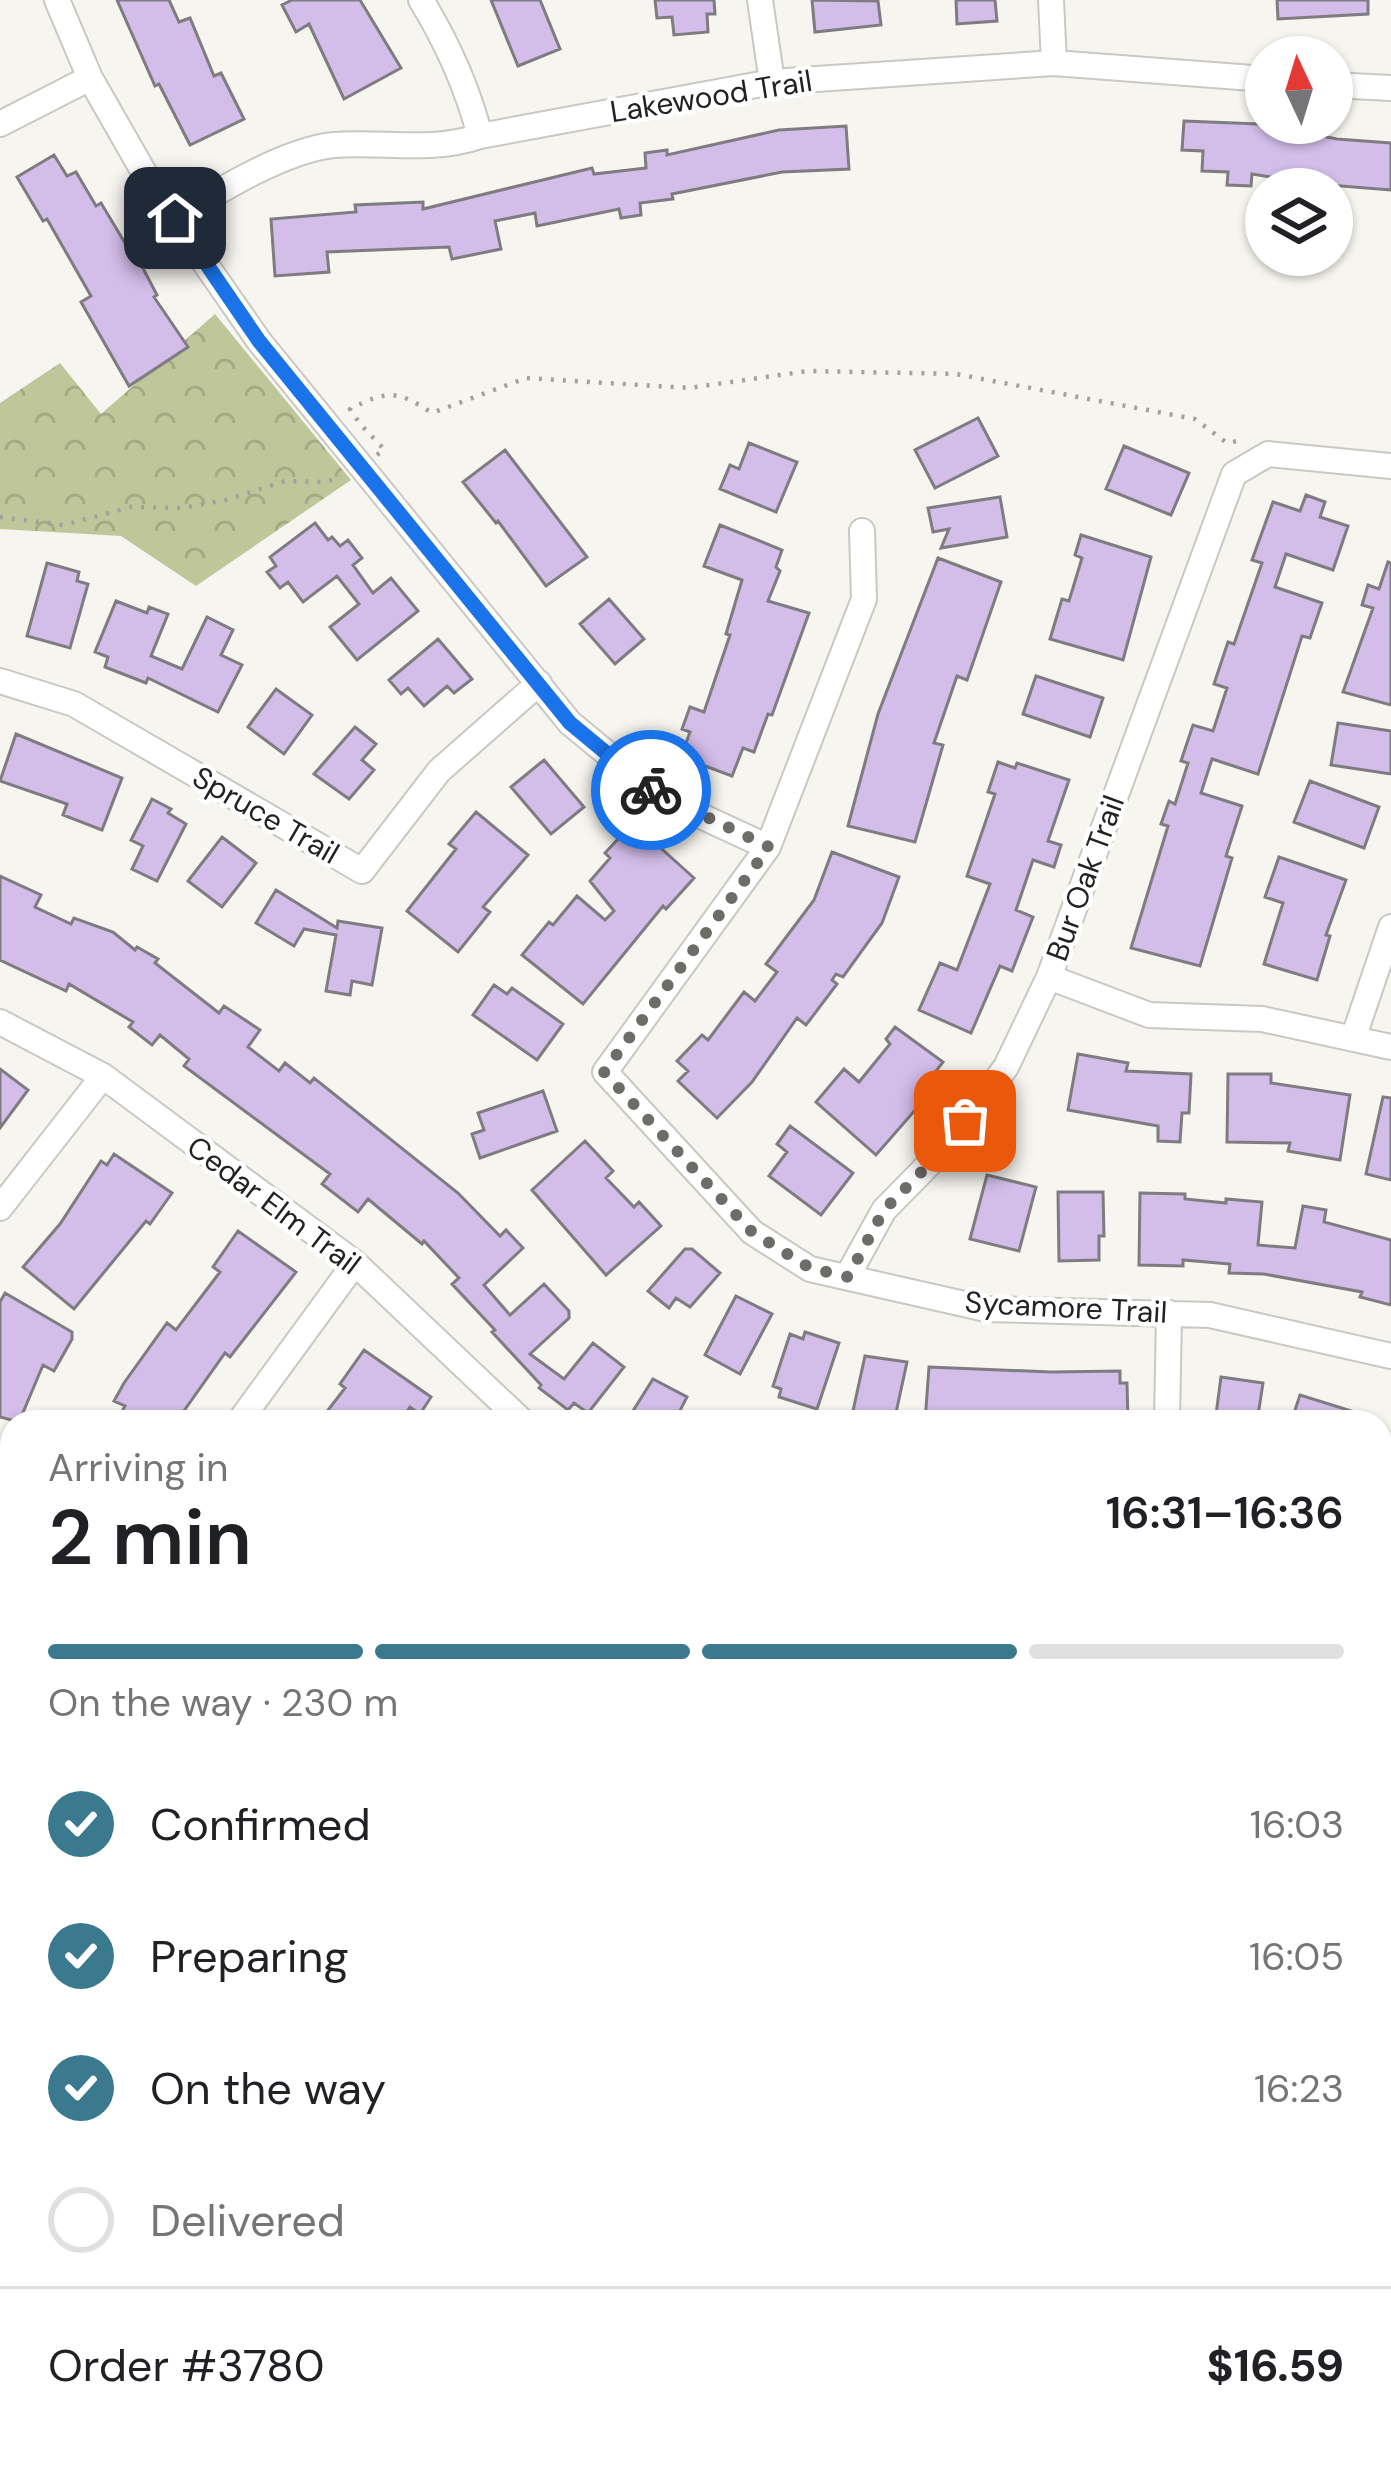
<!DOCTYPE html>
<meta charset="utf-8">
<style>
:root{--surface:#fff;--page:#f2f2f2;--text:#202124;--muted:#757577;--line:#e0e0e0;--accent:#3b7a8e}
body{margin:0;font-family:"DM Sans",sans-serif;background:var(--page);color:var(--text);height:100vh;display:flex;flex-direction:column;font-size:45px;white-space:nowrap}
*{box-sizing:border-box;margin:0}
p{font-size:39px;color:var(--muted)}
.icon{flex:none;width:66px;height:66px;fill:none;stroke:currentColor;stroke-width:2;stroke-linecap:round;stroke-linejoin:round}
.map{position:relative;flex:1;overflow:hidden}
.sheet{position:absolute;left:0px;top:1410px;width:1392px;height:1059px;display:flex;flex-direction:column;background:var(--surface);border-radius:36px 36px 0 0;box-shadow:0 3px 9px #0004}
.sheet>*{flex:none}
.needle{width:78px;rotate:356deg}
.tools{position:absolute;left:1245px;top:36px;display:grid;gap:24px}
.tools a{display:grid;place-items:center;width:108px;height:108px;border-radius:50%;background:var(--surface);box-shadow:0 3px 9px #0004;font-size:60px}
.pin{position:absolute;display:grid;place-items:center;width:102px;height:102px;color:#fff;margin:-51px;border-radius:24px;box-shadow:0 6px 18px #0006}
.courier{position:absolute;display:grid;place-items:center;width:120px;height:120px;margin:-60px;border:9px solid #1a73e8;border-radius:50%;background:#fff;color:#222;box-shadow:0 3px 15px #0007}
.overview em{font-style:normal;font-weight:600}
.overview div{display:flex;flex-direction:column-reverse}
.overview{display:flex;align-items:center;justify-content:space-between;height:204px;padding:0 48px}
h1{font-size:78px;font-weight:600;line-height:90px}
.bar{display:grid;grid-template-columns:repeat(4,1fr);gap:18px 12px;align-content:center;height:144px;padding:0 48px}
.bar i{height:15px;border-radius:9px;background:var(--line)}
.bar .selected{background:var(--accent)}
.bar p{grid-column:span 4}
.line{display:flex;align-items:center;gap:30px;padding:0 48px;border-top:3px solid var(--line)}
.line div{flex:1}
ol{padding:0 48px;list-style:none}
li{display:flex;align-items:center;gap:36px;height:132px}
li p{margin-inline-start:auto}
li .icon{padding:12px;border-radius:50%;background:var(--accent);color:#fff;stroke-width:4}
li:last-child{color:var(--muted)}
li i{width:66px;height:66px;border:6px solid var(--line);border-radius:50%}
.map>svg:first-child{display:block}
</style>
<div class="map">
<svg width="1391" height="2467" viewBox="0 0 1391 2467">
<defs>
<pattern id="park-crowns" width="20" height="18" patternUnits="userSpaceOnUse" patternTransform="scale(3)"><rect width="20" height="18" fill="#bfc79a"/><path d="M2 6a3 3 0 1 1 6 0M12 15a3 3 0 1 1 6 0" fill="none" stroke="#a4ab84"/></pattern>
</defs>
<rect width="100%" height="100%" fill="#f6f5ef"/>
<!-- park -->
<path fill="url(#park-crowns)" d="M 215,314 L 351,480 L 196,586 L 121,536 L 0,529 L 0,403 L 60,363 L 101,414 Z"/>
<!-- building -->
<path fill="#d3bde9" stroke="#7f7c81" stroke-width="3" d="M 117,0 L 169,0 L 179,22 L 190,18 L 214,76 L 221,73 L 244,119 L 190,145 L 159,84 L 155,86 Z
M 292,0 L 360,0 L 401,68 L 344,99 L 309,24 L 296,32 L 282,5 Z
M 491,0 L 540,0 L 560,49 L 518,66 Z
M 655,0 L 714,0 L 715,14 L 707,14 L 708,32 L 674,35 L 672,17 L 657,18 Z
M 812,0 L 878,1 L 881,25 L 815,32 Z
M 956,0 L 995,0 L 997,21 L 957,24 Z
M 1277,0 L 1368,0 L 1368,14 L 1278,19 Z
M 1184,121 L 1259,124 L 1337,139 L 1391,143 L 1391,190 L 1329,185 L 1328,189 L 1307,189 L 1308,183 L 1252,174 L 1251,186 L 1227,185 L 1228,172 L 1202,171 L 1203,151 L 1182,150 Z
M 846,126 L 849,169 L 782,172 L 672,194 L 673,199 L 640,203 L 641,215 L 621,218 L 619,209 L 537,226 L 535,213 L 495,221 L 501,249 L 452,259 L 449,247 L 327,252 L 329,272 L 275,276 L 271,219 L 356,212 L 355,205 L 423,202 L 423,209 L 592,168 L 594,174 L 646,168 L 645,153 L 667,150 L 667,155 L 779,130 Z
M 54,155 L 67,176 L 76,172 L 96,206 L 101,203 L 131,253 L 134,251 L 157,295 L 154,297 L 188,347 L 129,386 L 81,302 L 91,296 L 47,219 L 43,221 L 17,177 Z
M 978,418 L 998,456 L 935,488 L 915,450 Z
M 749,443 L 797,462 L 776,512 L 720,489 L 730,465 L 739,469 Z
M 1124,446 L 1189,473 L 1171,515 L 1106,489 Z
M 505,450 L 587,557 L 546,586 L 498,521 L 496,523 L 463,482 Z
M 1306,495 L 1325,502 L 1320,517 L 1348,526 L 1333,570 L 1286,554 L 1275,587 L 1322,603 L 1310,638 L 1302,636 L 1258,774 L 1212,759 L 1201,793 L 1242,806 L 1226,856 L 1232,858 L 1200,966 L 1131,948 L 1168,826 L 1161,824 L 1169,801 L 1175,804 L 1188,763 L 1181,761 L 1193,725 L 1213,731 L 1227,688 L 1214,684 L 1228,642 L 1234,644 L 1262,563 L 1252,560 L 1273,502 L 1300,511 Z
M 1000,497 L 1007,537 L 941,548 L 949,529 L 933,532 L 928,508 Z
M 315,523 L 328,540 L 332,537 L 340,546 L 348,540 L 362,558 L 353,565 L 373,593 L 391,578 L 418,611 L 357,660 L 330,627 L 359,604 L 337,576 L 303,602 L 288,582 L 280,588 L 267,572 L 276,566 L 270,557 Z
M 720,525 L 782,550 L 776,567 L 780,571 L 768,601 L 809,613 L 772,715 L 768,714 L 754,752 L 743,748 L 732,776 L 681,757 L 690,732 L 682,729 L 690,707 L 704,712 L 730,635 L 726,634 L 742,580 L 704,566 Z
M 1081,535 L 1151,557 L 1123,660 L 1050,639 L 1062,599 L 1069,601 L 1082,558 L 1075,555 Z
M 938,558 L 1001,582 L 967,680 L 957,676 L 934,743 L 943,745 L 915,842 L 848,826 L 878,714 Z
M 1388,562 L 1391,563 L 1391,705 L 1343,692 L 1373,608 L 1362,605 L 1368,585 L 1379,589 Z
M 47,563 L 79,572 L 77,581 L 88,584 L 70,648 L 27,636 Z
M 609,599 L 644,639 L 615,664 L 580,624 Z
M 116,601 L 147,613 L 149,607 L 168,614 L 151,656 L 182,669 L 207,617 L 233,630 L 221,655 L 242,665 L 218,712 L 148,678 L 146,683 L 105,667 L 108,657 L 95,652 Z
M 438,639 L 472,679 L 454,693 L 447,686 L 424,706 L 408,688 L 401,694 L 389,680 Z
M 1036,676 L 1103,698 L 1090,737 L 1023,714 Z
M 276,689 L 312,715 L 284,754 L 248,727 Z
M 1338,723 L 1391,731 L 1391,774 L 1331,765 Z
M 355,727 L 376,744 L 362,760 L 374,770 L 349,799 L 314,774 Z
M 16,734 L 122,778 L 102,830 L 63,815 L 67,804 L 0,781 Z
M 544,760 L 584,807 L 551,834 L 511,787 Z
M 998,762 L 1015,768 L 1017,763 L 1069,780 L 1048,841 L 1061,845 L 1054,867 L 1033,860 L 1016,910 L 1033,917 L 1012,971 L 1000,966 L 971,1033 L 919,1010 L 940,963 L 957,970 L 990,884 L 967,876 L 995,794 L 988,792 Z
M 1310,781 L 1379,807 L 1364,848 L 1294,822 Z
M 152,799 L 171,809 L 168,813 L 186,824 L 157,881 L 132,869 L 143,846 L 131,840 Z
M 476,812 L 528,855 L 483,907 L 490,912 L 458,952 L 407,911 L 456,849 L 449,844 Z
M 633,823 L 694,878 L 666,909 L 663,906 L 583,1004 L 522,955 L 549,922 L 553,925 L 577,896 L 605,920 L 614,911 L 590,881 L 610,858 L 605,853 Z
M 222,837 L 256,863 L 222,907 L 188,881 Z
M 832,852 L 899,877 L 882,923 L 843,977 L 836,974 L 832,980 L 837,984 L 806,1025 L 797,1018 L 752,1082 L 717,1118 L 678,1081 L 688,1071 L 677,1061 L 702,1035 L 708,1040 L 744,992 L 755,1001 L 777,972 L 766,964 L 814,900 Z
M 1279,857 L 1346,880 L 1326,935 L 1330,936 L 1317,980 L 1264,964 L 1283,903 L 1265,897 Z
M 0,876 L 41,895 L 35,907 L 71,924 L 74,918 L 113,932 L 135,950 L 137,947 L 158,959 L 155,963 L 219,1013 L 224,1006 L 260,1030 L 248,1047 L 279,1071 L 285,1063 L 310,1083 L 314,1078 L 458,1193 L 500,1236 L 506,1230 L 523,1248 L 484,1285 L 510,1315 L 544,1284 L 569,1311 L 569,1318 L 530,1354 L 564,1379 L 593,1343 L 624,1367 L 588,1413 L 574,1403 L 568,1410 L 539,1388 L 541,1385 L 492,1332 L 495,1330 L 452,1284 L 459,1278 L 424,1241 L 422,1244 L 368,1199 L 358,1212 L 322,1184 L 330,1174 L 184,1066 L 189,1059 L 160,1035 L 152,1045 L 129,1027 L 133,1022 L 69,984 L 66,991 L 0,960 Z
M 276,890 L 337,928 L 338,921 L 382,928 L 372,985 L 352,981 L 350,995 L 326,991 L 336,935 L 304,929 L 294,946 L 256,923 Z
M 494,985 L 507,994 L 512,988 L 563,1024 L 537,1060 L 473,1015 Z
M 895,1027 L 943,1062 L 919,1093 L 924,1100 L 876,1155 L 816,1102 L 844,1069 L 859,1082 L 890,1044 L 886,1039 Z
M 1078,1054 L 1128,1063 L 1126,1071 L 1191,1074 L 1189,1113 L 1182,1113 L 1180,1142 L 1158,1141 L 1158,1126 L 1068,1110 Z
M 0,1069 L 28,1090 L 0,1128 Z
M 1228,1074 L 1271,1074 L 1271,1083 L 1350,1095 L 1340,1160 L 1288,1151 L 1290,1143 L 1227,1142 Z
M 543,1091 L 557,1131 L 480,1158 L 472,1134 L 484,1130 L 478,1113 Z
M 1383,1097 L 1391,1098 L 1391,1180 L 1366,1174 Z
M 790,1126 L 853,1173 L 821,1215 L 769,1176 L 787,1152 L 777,1144 Z
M 585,1141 L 613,1171 L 606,1178 L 634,1207 L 639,1202 L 661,1226 L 606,1275 L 532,1190 Z
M 114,1154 L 172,1193 L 150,1224 L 146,1221 L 74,1309 L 23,1267 L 60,1224 L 101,1161 L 107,1165 Z
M 987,1175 L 1036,1187 L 1019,1251 L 970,1239 Z
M 1058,1192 L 1103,1192 L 1104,1236 L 1099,1236 L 1099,1260 L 1059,1261 Z
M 1140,1193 L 1185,1194 L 1185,1199 L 1226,1203 L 1226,1199 L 1262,1202 L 1258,1245 L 1295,1248 L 1303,1206 L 1326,1210 L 1324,1222 L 1391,1240 L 1391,1305 L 1360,1297 L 1362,1292 L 1264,1274 L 1229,1273 L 1230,1264 L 1183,1260 L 1183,1266 L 1139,1265 Z
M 238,1231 L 296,1272 L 230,1357 L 225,1353 L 176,1422 L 116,1422 L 125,1406 L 114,1401 L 124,1383 L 167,1323 L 176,1330 L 220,1272 L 213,1267 Z
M 685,1249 L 692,1249 L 720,1273 L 690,1307 L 676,1298 L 669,1308 L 648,1291 Z
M 5,1293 L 72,1332 L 72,1339 L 54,1371 L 43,1365 L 19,1422 L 0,1417 L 0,1302 Z
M 736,1296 L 772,1314 L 740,1374 L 705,1355 Z
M 805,1332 L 839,1343 L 817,1409 L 779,1397 L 781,1389 L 773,1386 L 790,1334 L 803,1339 Z
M 364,1350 L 431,1397 L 420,1414 L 410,1407 L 400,1422 L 319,1422 L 345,1388 L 340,1384 Z
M 865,1356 L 907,1362 L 894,1422 L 851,1420 Z
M 929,1367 L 1051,1372 L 1120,1371 L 1120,1383 L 1127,1383 L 1128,1422 L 925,1422 Z
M 1221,1377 L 1263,1383 L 1257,1422 L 1215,1422 Z
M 653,1379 L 687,1397 L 674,1422 L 626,1422 Z
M 1300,1395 L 1374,1418 L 1374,1422 L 1291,1422 Z"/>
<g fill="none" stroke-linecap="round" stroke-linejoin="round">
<!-- street casing -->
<g stroke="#c9c8c2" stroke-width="28">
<path id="street" d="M 57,0 L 90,78 L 154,190 L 259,341 L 570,723 L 660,797 L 768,847
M 421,0 C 448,44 467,86 480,136
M 760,0 L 772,82
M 1051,0 L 1054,63
M 1332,85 L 1391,88
M 0,124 L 90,78
M 175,218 C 217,192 284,150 334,145 C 385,141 431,153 480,136 L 772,82 L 1054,63 L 1266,79
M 862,531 L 864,599 L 768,847 L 605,1072 L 752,1232 L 810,1269 L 986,1309 L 1210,1315 L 1391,1356
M 0,681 L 74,704 L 362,871 L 439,771 L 539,683
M 1049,977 L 1149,1015 L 1262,1019 L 1391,1047
M 0,1022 L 103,1076 L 355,1263 L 523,1422
M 1353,1039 L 1391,927
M 0,1208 L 103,1076
M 847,1277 L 884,1210 L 944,1149 L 1006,1067 L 1049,977 L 1234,474 L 1268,454 L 1391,466
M 239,1422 L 355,1263
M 1167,1422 L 1169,1313
M 1380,1686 L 1391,1695
M 0,1941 L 12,1947
M 1380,2115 L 1391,2111
M 610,2457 L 621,2467
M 0,2463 L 4,2467
M 748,2467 L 758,2457"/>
</g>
<!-- secondary casing -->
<g stroke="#c9c8c2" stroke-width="40">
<path id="secondary" d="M 1380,2356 L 1391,2351
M 1170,2467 L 1185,2457"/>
</g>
<!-- path -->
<path stroke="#a2a19d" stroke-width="4.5" stroke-dasharray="3 9" stroke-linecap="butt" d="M 377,455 L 384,449 L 360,424 L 350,409 C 388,390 397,390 432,413 L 526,378 L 689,388 L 808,371 L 956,374 L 1195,419 L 1227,443 L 1243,440
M 0,517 L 64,525 L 131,507 L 182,508 L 226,500 L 285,481 L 325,482 L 341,477"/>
<!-- street -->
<use href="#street" stroke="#fff" stroke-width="24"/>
<!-- secondary -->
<use href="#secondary" stroke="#fff" stroke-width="36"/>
</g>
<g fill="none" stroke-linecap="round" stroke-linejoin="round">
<!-- done -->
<path stroke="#6d6c68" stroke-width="12" stroke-dasharray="0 21.6" d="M 651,790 L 769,847 L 604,1072 L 752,1232 L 810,1268 L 848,1277 L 884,1210 L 944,1149 L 965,1121"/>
<!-- route -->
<path stroke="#1a73e8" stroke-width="15" d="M 175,218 L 259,341 L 570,723 L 651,790"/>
</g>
<g text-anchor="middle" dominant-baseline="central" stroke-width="9" stroke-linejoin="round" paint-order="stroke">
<!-- street labels -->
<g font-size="30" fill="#232220" stroke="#fff">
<text transform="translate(711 96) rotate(-9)">Lakewood Trail</text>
<text transform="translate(266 815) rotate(30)">Spruce Trail</text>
<text transform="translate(1085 878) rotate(-70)">Bur Oak Trail</text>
<text transform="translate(274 1205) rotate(37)">Cedar Elm Trail</text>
<text transform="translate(1066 1307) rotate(3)">Sycamore Trail</text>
</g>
</g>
</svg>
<div class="tools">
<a><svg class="needle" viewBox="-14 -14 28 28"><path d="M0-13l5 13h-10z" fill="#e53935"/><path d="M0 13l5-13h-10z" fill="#757577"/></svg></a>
<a><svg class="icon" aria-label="layers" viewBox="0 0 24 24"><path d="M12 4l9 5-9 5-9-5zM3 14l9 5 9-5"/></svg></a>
</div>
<div class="pin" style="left:965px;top:1121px;background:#ea580c"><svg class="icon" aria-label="bag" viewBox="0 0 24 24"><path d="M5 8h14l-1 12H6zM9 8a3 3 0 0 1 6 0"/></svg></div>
<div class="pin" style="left:175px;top:218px;background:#1f2937"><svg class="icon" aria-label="home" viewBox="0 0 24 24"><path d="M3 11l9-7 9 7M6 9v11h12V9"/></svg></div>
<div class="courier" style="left:651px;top:790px"><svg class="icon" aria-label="bike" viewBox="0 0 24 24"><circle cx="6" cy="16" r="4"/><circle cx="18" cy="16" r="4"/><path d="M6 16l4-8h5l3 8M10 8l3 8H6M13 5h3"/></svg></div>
<section class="sheet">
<div class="overview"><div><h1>2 min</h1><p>Arriving in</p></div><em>16:31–16:36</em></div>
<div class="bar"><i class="selected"></i><i class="selected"></i><i class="selected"></i><i></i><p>On the way · 230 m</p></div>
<ol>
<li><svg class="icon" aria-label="check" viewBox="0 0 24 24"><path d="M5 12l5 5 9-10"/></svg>Confirmed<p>16:03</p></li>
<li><svg class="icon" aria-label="check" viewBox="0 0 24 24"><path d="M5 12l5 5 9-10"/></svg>Preparing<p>16:05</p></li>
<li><svg class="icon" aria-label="check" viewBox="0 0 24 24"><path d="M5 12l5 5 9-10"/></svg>On the way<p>16:23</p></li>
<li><i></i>Delivered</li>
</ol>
<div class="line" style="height:156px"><div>Order #3780</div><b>$16.59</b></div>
</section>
</div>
